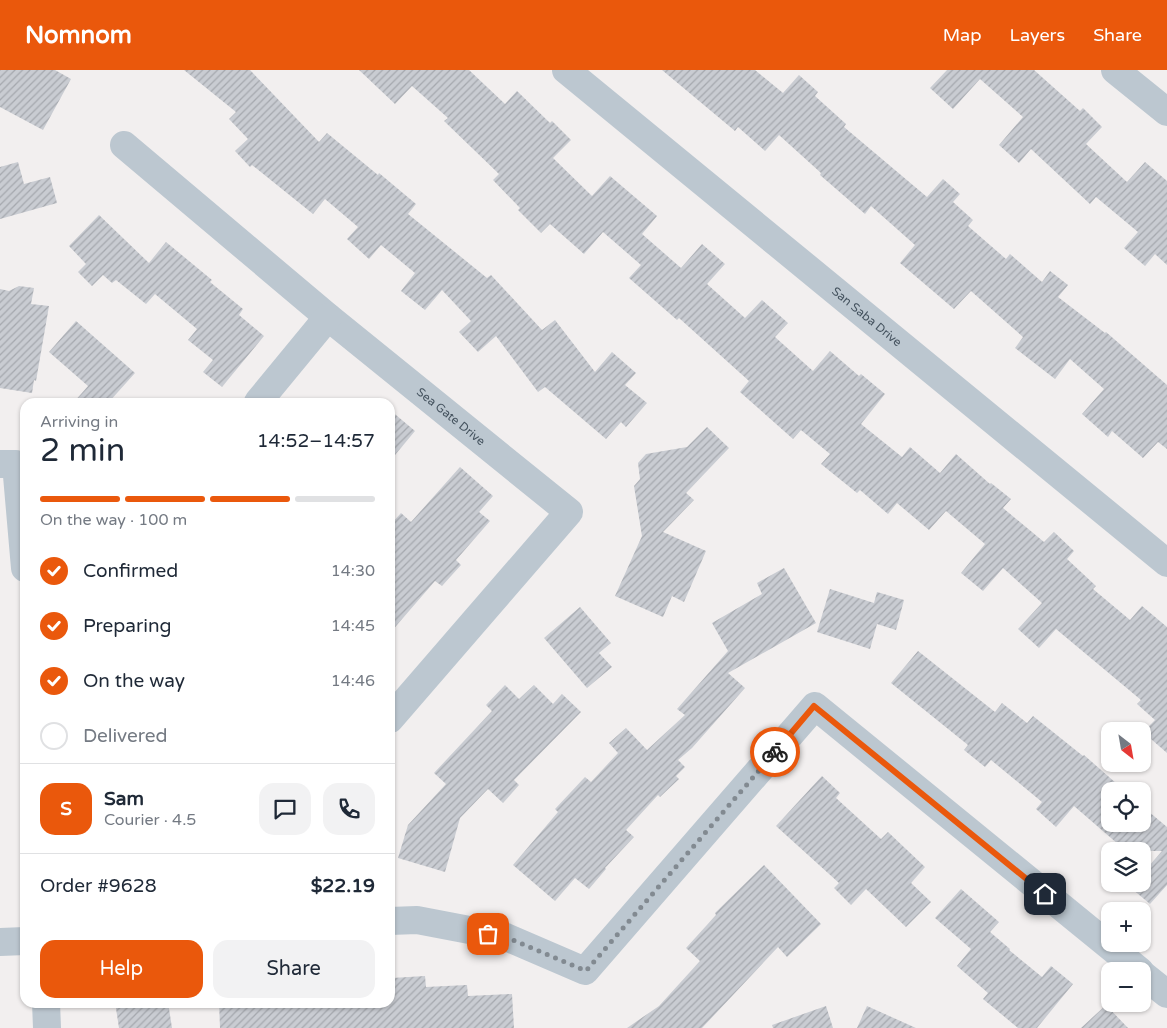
<!DOCTYPE html>
<meta charset="utf-8">
<style>
:root{--surface:#fff;--page:#f2f2f3;--text:#1f2937;--muted:#747a83;--line:#e0e1e3;--accent:#ea580c}
body{margin:0;font-family:"Varela Round",sans-serif;background:var(--page);color:var(--text);height:100vh;display:flex;flex-direction:column;font-size:19px;white-space:nowrap}
*{box-sizing:border-box;margin:0}
p{font-size:16px;color:var(--muted)}
.icon{flex:none;width:28px;height:28px;fill:none;stroke:currentColor;stroke-width:2;stroke-linecap:round;stroke-linejoin:round}
.map{position:relative;flex:1;overflow:hidden}
.panel{position:absolute;left:20px;top:328px;width:375px;height:610px;display:flex;flex-direction:column;background:var(--surface);border-radius:15px;box-shadow:0 1px 4px #0004}
.panel>*{flex:none}
.needle{width:32px;rotate:149deg}
.controls{position:absolute;left:1101px;top:652px;display:grid;gap:10px}
.controls a{display:grid;place-items:center;width:50px;height:50px;border-radius:10px;background:var(--surface);box-shadow:0 1px 4px #0004;font-size:25px}
.pin{position:absolute;display:grid;place-items:center;width:42px;height:42px;color:#fff;margin:-21px;border-radius:10px;box-shadow:0 2px 8px #0006}
.courier{position:absolute;display:grid;place-items:center;width:50px;height:50px;margin:-25px;border:4px solid #ea580c;border-radius:50%;background:#fff;color:#222;box-shadow:0 1px 6px #0007}
.overview em{font-style:normal;font-weight:600}
.overview div{display:flex;flex-direction:column-reverse}
.overview{display:flex;align-items:center;justify-content:space-between;height:85px;padding:0 20px}
h1{font-size:32px;font-weight:600;line-height:38px}
.bar{display:grid;grid-template-columns:repeat(4,1fr);gap:8px 5px;align-content:center;height:60px;padding:0 20px}
.bar i{height:6px;border-radius:4px;background:var(--line)}
.bar .active{background:var(--accent)}
.bar p{grid-column:span 4}
.line{display:flex;align-items:center;gap:12px;padding:0 20px;border-top:1px solid var(--line)}
.line div{flex:1}
.round{display:grid;place-items:center;flex:none;width:52px;height:52px;border-radius:15px;background:var(--page)}
ol{padding:0 20px;list-style:none}
li{display:flex;align-items:center;gap:15px;height:55px}
li p{margin-inline-start:auto}
li .icon{padding:5px;border-radius:50%;background:var(--accent);color:#fff;stroke-width:4}
li:last-child{color:var(--muted)}
li i{width:28px;height:28px;border:2px solid var(--line);border-radius:50%}
.action{display:flex;gap:10px;margin-top:auto;padding:10px 20px}
.action a{flex:1;height:58px;border-radius:15px;background:var(--accent);color:#fff;font-size:20px;font-weight:600;line-height:58px;text-align:center}
.action a+a{background:var(--page);color:var(--text)}
header{display:flex;align-items:center;gap:30px;box-sizing:border-box;height:70px;padding:0 25px;background:var(--accent);color:#fff}
header strong{font-size:24px}
nav{display:flex;gap:28px;margin-inline-start:auto;font-size:18px}
.map>svg:first-child{display:block}
</style>
<header>
<strong>Nomnom</strong>
<nav><a>Map</a><a>Layers</a><a>Share</a></nav>
</header>
<div class="map">
<svg width="1167" height="958" viewBox="0 0 1167 958">
<defs>
<pattern id="building-hatch" width="6" height="6" patternUnits="userSpaceOnUse" patternTransform="scale(1.25)"><rect width="6" height="6" fill="#c9ccd2"/><path d="M-1 1l2-2M0 6l6-6M5 7l2-2" fill="none" stroke="#a5a8ae"/></pattern>
</defs>
<rect width="100%" height="100%" fill="#f2efef"/>
<!-- building -->
<path fill="url(#building-hatch)" d="M 0,0 L 55,0 L 71,9 L 43,60 L 0,37 Z
M 184,0 L 250,0 L 319,72 L 327,63 L 378,105 L 379,103 L 416,134 L 408,144 L 487,208 L 491,205 L 542,260 L 555,250 L 595,302 L 612,282 L 636,303 L 625,315 L 647,333 L 626,357 L 621,352 L 606,369 L 545,317 L 538,322 L 496,266 L 478,282 L 459,262 L 471,251 L 442,220 L 425,240 L 401,221 L 415,203 L 381,175 L 369,189 L 347,169 L 358,157 L 325,129 L 313,144 L 252,95 L 250,97 L 235,81 L 248,69 L 229,49 L 236,42 Z
M 359,0 L 469,0 L 505,34 L 517,21 L 550,53 L 552,51 L 571,70 L 553,88 L 592,126 L 610,106 L 657,146 L 642,164 L 681,198 L 702,174 L 725,194 L 707,214 L 745,248 L 762,230 L 788,253 L 775,267 L 813,301 L 830,281 L 859,306 L 861,304 L 885,324 L 861,354 L 902,387 L 910,377 L 940,403 L 956,384 L 990,414 L 991,413 L 1011,429 L 1003,438 L 1044,472 L 1054,462 L 1074,481 L 1067,489 L 1096,516 L 1093,519 L 1130,550 L 1142,536 L 1167,557 L 1167,683 L 1143,662 L 1155,650 L 1137,634 L 1141,630 L 1056,559 L 1039,578 L 1018,559 L 1042,533 L 1003,498 L 983,521 L 961,503 L 985,474 L 946,441 L 929,460 L 897,433 L 888,444 L 860,420 L 857,423 L 821,394 L 830,384 L 801,360 L 793,369 L 740,322 L 749,311 L 679,248 L 677,250 L 629,208 L 641,195 L 603,162 L 584,184 L 550,154 L 541,163 L 518,140 L 520,138 L 493,110 L 499,104 L 444,51 L 448,48 L 412,16 L 395,34 Z
M 662,0 L 755,0 L 783,23 L 799,5 L 818,22 L 815,26 L 846,54 L 844,57 L 927,127 L 943,109 L 960,124 L 953,132 L 973,150 L 968,156 L 1006,189 L 1010,184 L 1042,212 L 1050,201 L 1068,215 L 1058,227 L 1105,263 L 1106,262 L 1167,315 L 1167,379 L 1158,372 L 1143,388 L 1112,361 L 1108,367 L 1082,344 L 1104,319 L 1070,289 L 1055,309 L 1015,278 L 1023,267 L 971,221 L 954,239 L 900,193 L 915,175 L 871,136 L 865,144 L 820,105 L 821,103 L 779,65 L 765,81 L 738,57 L 735,61 Z
M 947,0 L 1034,0 L 1080,41 L 1083,38 L 1102,57 L 1086,74 L 1127,112 L 1145,92 L 1167,111 L 1167,195 L 1155,184 L 1145,196 L 1124,178 L 1138,162 L 1096,127 L 1090,134 L 1031,79 L 1019,93 L 999,75 L 1023,47 L 980,9 L 953,39 L 930,18 Z
M 18,92 L 24,114 L 50,107 L 57,133 L 0,149 L 0,97 Z
M 99,145 L 149,193 L 166,172 L 212,210 L 210,212 L 243,239 L 239,245 L 264,266 L 222,317 L 203,302 L 213,290 L 188,270 L 197,259 L 155,224 L 146,234 L 116,210 L 112,213 L 103,205 L 92,216 L 78,202 L 86,194 L 69,176 Z
M 19,216 L 34,218 L 31,234 L 49,236 L 36,311 L 34,310 L 32,323 L 0,318 L 0,219 L 9,221 Z
M 76,251 L 135,303 L 109,332 L 74,332 L 88,316 L 49,282 Z
M 390,340 L 415,361 L 390,391 Z
M 707,357 L 729,378 L 686,423 L 694,430 L 663,462 L 706,481 L 684,532 L 672,526 L 663,547 L 615,526 L 642,466 L 634,416 L 640,409 L 638,393 L 646,384 L 687,377 Z
M 460,397 L 493,426 L 479,442 L 490,451 L 456,490 L 461,495 L 442,516 L 435,511 L 390,563 L 390,455 L 401,443 L 411,452 Z
M 784,498 L 816,553 L 728,603 L 745,618 L 692,678 L 678,690 L 685,697 L 676,706 L 679,709 L 660,727 L 658,725 L 626,760 L 634,767 L 605,798 L 606,799 L 589,819 L 575,808 L 555,831 L 513,795 L 558,742 L 555,739 L 585,707 L 591,712 L 618,683 L 609,673 L 626,658 L 647,680 L 685,645 L 677,639 L 728,581 L 712,553 L 762,524 L 757,513 Z
M 830,519 L 874,533 L 877,522 L 904,530 L 896,560 L 877,554 L 870,579 L 817,562 Z
M 580,537 L 611,573 L 599,583 L 612,597 L 587,618 L 544,568 Z
M 918,581 L 995,642 L 1002,633 L 1027,653 L 1033,646 L 1083,686 L 1084,685 L 1125,721 L 1110,721 L 1110,754 L 1142,754 L 1142,736 L 1167,757 L 1167,815 L 1150,834 L 1131,818 L 1134,814 L 1142,814 L 1142,804 L 1162,781 L 1126,781 L 1074,736 L 1056,757 L 1036,739 L 1042,732 L 991,690 L 985,697 L 964,680 L 968,675 L 891,613 Z
M 505,615 L 519,629 L 534,615 L 553,634 L 562,624 L 581,642 L 514,710 L 519,715 L 503,733 L 488,719 L 460,748 L 445,802 L 398,788 L 408,755 L 446,714 L 434,703 L 492,641 L 486,635 Z
M 822,706 L 840,723 L 836,728 L 881,769 L 888,762 L 925,797 L 911,813 L 931,832 L 906,857 L 866,819 L 851,835 L 834,818 L 839,813 L 776,756 Z
M 764,795 L 821,854 L 787,887 L 778,877 L 702,958 L 627,958 L 659,936 L 700,891 L 686,878 L 716,845 L 715,843 Z
M 961,819 L 999,852 L 990,862 L 1010,879 L 1009,880 L 1042,907 L 1051,896 L 1073,914 L 1037,958 L 1018,958 L 983,929 L 988,923 L 957,896 L 971,879 L 935,848 Z
M 425,906 L 426,917 L 467,915 L 468,926 L 512,924 L 514,958 L 220,958 L 219,932 L 390,932 L 390,923 L 393,923 L 392,908 Z
M 115,932 L 168,932 L 172,958 L 119,958 Z
M 1106,935 L 1128,958 L 1081,958 Z
M 826,936 L 833,958 L 773,958 L 772,955 Z
M 867,936 L 916,958 L 857,958 Z"/>
<g fill="none" stroke-linecap="round" stroke-linejoin="round">
<!-- minor -->
<g stroke="#bcc7d0" stroke-width="28">
<path id="s1" d="M 566,0 L 1167,493"/>
<path d="M 1115,0 L 1167,42"/>
<path id="s2" d="M 124,75 L 328,247 L 569,442 L 390,649"/>
<path d="M 258,332 L 328,247"/>
<path d="M 0,394 L 16,394 L 25,498"/>
<path d="M 390,851 L 417,850 L 506,867 L 585,901 L 815,636 L 1140,901"/>
<path d="M 0,872 L 25,871"/>
<path d="M 1142,904 L 1167,924"/>
<path d="M 46,932 L 47,958"/>
</g>
</g>
<g fill="none" stroke-linecap="round" stroke-linejoin="round">
<!-- done -->
<path stroke="#828a91" stroke-width="5" stroke-dasharray="0 9" d="M 488,864 L 506,867 L 586,901 L 775,682"/>
<!-- route -->
<path stroke="#ea580c" stroke-width="6" d="M 775,682 L 814,636 L 1045,824"/>
</g>
<g text-anchor="middle" dominant-baseline="central" stroke-width="4" stroke-linejoin="round" paint-order="stroke">
<!-- street labels -->
<g font-size="12" fill="#45535f" stroke="#fff">
<text stroke="none"><textPath href="#s1" startOffset="389">San Saba Drive</textPath></text>
<text stroke="none"><textPath href="#s2" startOffset="425">Sea Gate Drive</textPath></text>
</g>
</g>
</svg>
<div class="controls">
<a><svg class="needle" viewBox="-14 -14 28 28"><path d="M0-13l5 13h-10z" fill="#e53935"/><path d="M0 13l5-13h-10z" fill="#747a83"/></svg></a>
<a><svg class="icon" aria-label="locate" viewBox="0 0 24 24"><circle cx="12" cy="12" r="6"/><path d="M12 2v4M12 18v4M2 12h4M18 12h4"/></svg></a>
<a><svg class="icon" aria-label="layers" viewBox="0 0 24 24"><path d="M12 4l9 5-9 5-9-5zM3 14l9 5 9-5"/></svg></a>
<a>+</a>
<a>−</a>
</div>
<div class="pin" style="left:488px;top:864px;background:#ea580c"><svg class="icon" aria-label="bag" viewBox="0 0 24 24"><path d="M5 8h14l-1 12H6zM9 8a3 3 0 0 1 6 0"/></svg></div>
<div class="pin" style="left:1045px;top:824px;background:#1f2937"><svg class="icon" aria-label="home" viewBox="0 0 24 24"><path d="M3 11l9-7 9 7M6 9v11h12V9"/></svg></div>
<div class="courier" style="left:775px;top:682px"><svg class="icon" aria-label="bike" viewBox="0 0 24 24"><circle cx="6" cy="16" r="4"/><circle cx="18" cy="16" r="4"/><path d="M6 16l4-8h5l3 8M10 8l3 8H6M13 5h3"/></svg></div>
<section class="panel">
<div class="overview"><div><h1>2 min</h1><p>Arriving in</p></div><em>14:52–14:57</em></div>
<div class="bar"><i class="active"></i><i class="active"></i><i class="active"></i><i></i><p>On the way · 100 m</p></div>
<ol>
<li><svg class="icon" aria-label="check" viewBox="0 0 24 24"><path d="M5 12l5 5 9-10"/></svg>Confirmed<p>14:30</p></li>
<li><svg class="icon" aria-label="check" viewBox="0 0 24 24"><path d="M5 12l5 5 9-10"/></svg>Preparing<p>14:45</p></li>
<li><svg class="icon" aria-label="check" viewBox="0 0 24 24"><path d="M5 12l5 5 9-10"/></svg>On the way<p>14:46</p></li>
<li><i></i>Delivered</li>
</ol>
<div class="line" style="height:90px"><b class="round" style="background:var(--accent);color:#fff">S</b><div><b>Sam</b><p>Courier · 4.5</p></div><a class="round"><svg class="icon" aria-label="chat" viewBox="0 0 24 24"><path d="M4 5h16v11H9l-5 4z"/></svg></a><a class="round"><svg class="icon" aria-label="phone" viewBox="0 0 24 24"><path d="M5 4h4l2 5-3 2q2 4 5 5l2-3 5 2v4C11 20 4 13 5 4z"/></svg></a></div>
<div class="line" style="height:65px"><div>Order #9628</div><b>$22.19</b></div>
<div class="action"><a>Help</a><a>Share</a></div>
</section>
</div>
